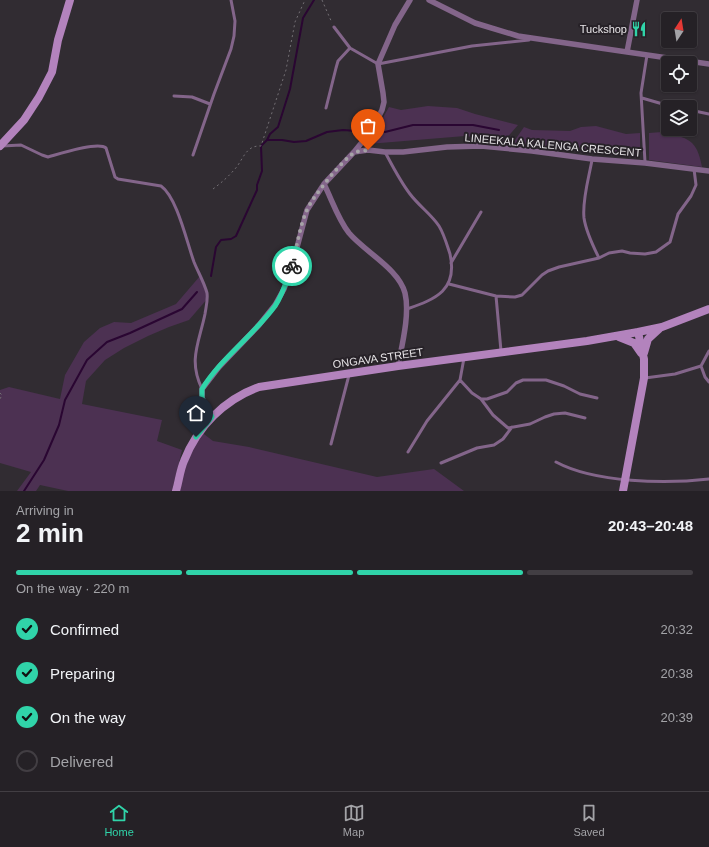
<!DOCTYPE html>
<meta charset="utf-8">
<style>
:root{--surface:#252126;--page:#2d292e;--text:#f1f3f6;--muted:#a3a3a7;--line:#423e43;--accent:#30d4a9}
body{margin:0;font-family:Helvetica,sans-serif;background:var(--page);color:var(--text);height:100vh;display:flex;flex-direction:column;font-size:15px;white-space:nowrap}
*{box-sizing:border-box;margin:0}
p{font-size:13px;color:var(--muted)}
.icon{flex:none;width:22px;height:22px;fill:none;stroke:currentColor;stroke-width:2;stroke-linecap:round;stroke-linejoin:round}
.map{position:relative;height:491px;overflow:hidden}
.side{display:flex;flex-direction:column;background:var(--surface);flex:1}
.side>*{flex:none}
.needle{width:26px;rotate:12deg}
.buttons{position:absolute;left:661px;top:12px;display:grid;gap:8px}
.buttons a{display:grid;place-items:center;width:36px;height:36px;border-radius:4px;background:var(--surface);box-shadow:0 1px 3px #0004,0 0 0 1px var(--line);font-size:20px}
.pin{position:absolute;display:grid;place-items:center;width:34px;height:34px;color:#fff;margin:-41px -17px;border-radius:50% 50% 50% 0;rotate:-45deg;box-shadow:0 0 4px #0007}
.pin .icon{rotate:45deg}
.courier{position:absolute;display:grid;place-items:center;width:40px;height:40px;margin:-20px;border:3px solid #30d4a9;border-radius:50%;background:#fff;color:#222;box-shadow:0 1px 5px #0007}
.head em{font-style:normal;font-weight:700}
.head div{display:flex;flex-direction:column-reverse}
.head{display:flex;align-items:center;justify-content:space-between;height:68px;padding:0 16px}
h1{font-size:26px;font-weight:700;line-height:30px}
.bar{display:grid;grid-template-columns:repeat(4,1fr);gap:6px 4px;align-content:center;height:48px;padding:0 16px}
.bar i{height:5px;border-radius:3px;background:var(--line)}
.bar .current{background:var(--accent)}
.bar p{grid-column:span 4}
ol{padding:0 16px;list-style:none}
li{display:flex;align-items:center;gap:12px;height:44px}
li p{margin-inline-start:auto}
li .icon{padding:4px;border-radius:50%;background:var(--accent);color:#111;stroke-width:4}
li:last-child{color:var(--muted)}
li i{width:22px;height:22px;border:2px solid var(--line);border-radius:50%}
.dock{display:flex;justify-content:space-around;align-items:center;height:56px;border-top:1px solid var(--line);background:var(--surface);font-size:11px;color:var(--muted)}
.dock a{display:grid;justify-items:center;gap:2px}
.dock .current{color:var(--accent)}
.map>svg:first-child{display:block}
</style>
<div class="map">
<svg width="709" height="491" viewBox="0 0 709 491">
<rect width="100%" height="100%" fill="#312c32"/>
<!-- green -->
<path fill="#4c3152" d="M 428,106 L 457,108 L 475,114 L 518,125 L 504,141 L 465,136 L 368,144 L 389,107 L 401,110 Z
M 596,126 L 626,134 L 640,133 L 640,153 L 638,158 L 513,143 L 524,127 L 532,130 L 570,131 L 581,127 Z
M 662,132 C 688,138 697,139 702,167 L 649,160 L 649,133 Z
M 200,276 L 208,298 L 189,320 L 169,327 L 148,336 L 124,348 L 105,360 L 86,381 L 82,404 L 162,420 L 157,441 L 182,450 L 172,491 L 68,491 L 40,485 L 36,491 L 17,491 L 31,472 L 0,463 L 0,390 L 9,387 L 60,399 L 65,375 L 84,342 L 100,328 L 114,322 L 131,323 L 176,304 Z
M 200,431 L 213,441 L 249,447 L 377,477 L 434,469 L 464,491 L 176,491 Z"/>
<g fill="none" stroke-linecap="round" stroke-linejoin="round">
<!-- stream -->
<path stroke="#2a0632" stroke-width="2" d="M 267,140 L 282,140 L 294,142 L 306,141 L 327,132 L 343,130 L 370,132 L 385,132 L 413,125 L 473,125 L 499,130
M 211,276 L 216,247 L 221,240 L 231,239 L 236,236 L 257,190 L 257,185 L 262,171 L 261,146 L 267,140 L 270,134 L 278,127 L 290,89 L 303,18 L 314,0
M 24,491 L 44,460 L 59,425 L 65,400 L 87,360 L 107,342 L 130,333 L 182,309 L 197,292"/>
<!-- path -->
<path stroke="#736f74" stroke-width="1" stroke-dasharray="2 3" stroke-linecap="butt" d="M 322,0 L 332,23
M 213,189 C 221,183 228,177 234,170 C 243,161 245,145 261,146 L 286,70 L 295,22 L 305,0
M 0,393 L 2,395 L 0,399"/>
<!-- lane -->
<path stroke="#83658a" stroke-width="3" d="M 334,27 L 350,48 L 378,64 L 472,46 L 529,40
M 174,96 L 192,97 L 210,104
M 642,98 L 673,107
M 326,108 L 336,68 L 338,61 L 350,48
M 690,110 L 709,114
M 2,146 L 21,145 L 42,155 L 48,157 C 59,154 98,141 106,148 L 115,177 L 118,179 L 161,186 C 177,197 187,243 194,262 C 198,272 204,282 207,293 C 208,300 206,307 205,314 C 199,343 188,360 202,389
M 385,152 C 393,167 400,181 410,194 C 419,206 431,214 439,226 C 444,234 447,245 450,254 C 458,290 436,299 407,309
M 193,155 L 214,94 L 231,49 L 234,36 L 235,21 L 231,0
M 592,160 C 589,177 582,200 584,218 C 586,232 593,246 599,258
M 645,162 L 641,93 L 647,55
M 451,263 L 481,212
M 449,284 L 496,296 L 515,297 L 522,295 L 542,275 L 548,271 L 559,267 L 599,258 L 609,253 L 622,251 L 630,253 L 645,254 L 656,252 L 670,242 L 678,214 L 691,196 L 696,185 L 694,169
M 496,296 L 501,351
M 701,366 L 705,377 L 709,382
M 645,378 L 675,374 L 701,366 L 709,351
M 460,380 L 472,393 L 481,399 L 487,399 L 507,392 L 516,383 L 523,380 L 546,380 L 564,386 L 580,394 L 597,398
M 481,399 L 493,415 L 508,428 L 530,424 L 545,417 L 554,414 L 565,413 L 585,418
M 331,444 L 349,375
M 408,452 L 427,421 L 460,380 L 464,358
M 556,462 C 595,483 666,484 709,479
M 441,463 L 477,448 L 494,445 L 503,439 L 512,427"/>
<!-- street -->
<path stroke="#83658a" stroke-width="5.5" d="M 429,0 L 475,23 L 518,36 L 709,64
M 627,52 L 637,0
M 354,152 L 372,130 L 382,110 L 384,102 L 383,93 L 378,64 L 395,25 L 410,0
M 324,184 C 332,200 338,219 349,233 C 365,252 399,269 405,293 C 410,314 402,345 398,366
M 212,417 L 202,398 L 202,389 L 219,367 L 259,325 L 275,305 L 284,289 L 292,266 L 307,210 L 324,184 L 354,152 L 368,150 L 385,152 L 403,152 L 447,147 L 481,146 L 532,151 L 592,159 L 645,163 L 709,171"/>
<!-- secondary -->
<path stroke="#b383bd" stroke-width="8" d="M 0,146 L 24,120 L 39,97 L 52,72 L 58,40 L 70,0
M 619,337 L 634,343 L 641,353
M 644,353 L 648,339 L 660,328
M 176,491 C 179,481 180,470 184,461 C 197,427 225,399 259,387 L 398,366 L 587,341 L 638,332
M 623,491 L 644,378 L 644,359 L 638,332 L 662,327 L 709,309"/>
</g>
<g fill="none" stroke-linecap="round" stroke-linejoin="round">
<!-- done -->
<path stroke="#a7a4a8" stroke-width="4" stroke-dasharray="0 7.2" d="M 292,266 C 297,248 299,228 307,210 C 311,199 345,156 356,152 C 359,151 364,151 368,150"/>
<!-- route -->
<path stroke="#30d4a9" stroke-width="5" d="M 196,437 L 212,417 L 202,398 L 202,389 C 221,358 253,336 275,306 C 283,294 287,280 292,266"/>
</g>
<!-- icons -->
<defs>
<g id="restaurant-bare" transform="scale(1.2)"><path d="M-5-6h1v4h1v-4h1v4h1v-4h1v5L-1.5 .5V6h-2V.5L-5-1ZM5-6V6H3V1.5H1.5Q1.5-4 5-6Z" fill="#30d4a9" stroke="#272228" stroke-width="2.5" paint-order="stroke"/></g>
</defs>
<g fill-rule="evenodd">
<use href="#restaurant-bare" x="639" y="29"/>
</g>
<g text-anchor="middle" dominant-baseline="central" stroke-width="4" stroke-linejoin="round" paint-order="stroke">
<!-- poi labels -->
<g font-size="11" fill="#e7e4e7" stroke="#272228" text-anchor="end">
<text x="627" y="29">Tuckshop</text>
</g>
<!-- street labels -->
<g font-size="11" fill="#e7e4e7" stroke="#272228">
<text transform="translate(553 145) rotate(5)">LINEEKALA KALENGA CRESCENT</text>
<text transform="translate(378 358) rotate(-8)">ONGAVA STREET</text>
</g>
</g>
</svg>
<div class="buttons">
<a><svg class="needle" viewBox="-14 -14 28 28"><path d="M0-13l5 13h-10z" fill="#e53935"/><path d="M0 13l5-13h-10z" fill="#a3a3a7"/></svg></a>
<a><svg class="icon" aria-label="locate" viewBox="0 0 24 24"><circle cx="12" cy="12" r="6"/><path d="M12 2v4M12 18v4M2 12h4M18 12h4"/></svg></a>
<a><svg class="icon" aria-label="layers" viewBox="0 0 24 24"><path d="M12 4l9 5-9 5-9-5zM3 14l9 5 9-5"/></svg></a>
</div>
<div class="pin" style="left:368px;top:150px;background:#ea580c"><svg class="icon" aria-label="bag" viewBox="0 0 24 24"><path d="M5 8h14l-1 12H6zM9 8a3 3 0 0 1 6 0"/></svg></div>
<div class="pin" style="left:196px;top:437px;background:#1f2937"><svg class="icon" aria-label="home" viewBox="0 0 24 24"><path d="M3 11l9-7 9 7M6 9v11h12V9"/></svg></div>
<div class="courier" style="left:292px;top:266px"><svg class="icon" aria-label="bike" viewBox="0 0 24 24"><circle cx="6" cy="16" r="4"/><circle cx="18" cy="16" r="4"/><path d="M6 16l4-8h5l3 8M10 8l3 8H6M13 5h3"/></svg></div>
</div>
<section class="side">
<div class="head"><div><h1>2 min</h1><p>Arriving in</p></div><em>20:43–20:48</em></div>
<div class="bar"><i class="current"></i><i class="current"></i><i class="current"></i><i></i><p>On the way · 220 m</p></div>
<ol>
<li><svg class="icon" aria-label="check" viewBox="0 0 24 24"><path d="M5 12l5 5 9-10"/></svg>Confirmed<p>20:32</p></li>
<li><svg class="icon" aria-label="check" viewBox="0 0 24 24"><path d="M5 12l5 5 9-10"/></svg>Preparing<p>20:38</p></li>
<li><svg class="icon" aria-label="check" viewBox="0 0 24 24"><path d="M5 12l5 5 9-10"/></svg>On the way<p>20:39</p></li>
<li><i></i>Delivered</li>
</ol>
</section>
<nav class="dock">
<a class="current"><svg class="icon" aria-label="home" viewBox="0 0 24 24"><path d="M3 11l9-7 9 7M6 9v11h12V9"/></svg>Home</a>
<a><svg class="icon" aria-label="map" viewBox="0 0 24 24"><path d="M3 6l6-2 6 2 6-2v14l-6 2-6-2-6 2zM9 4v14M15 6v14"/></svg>Map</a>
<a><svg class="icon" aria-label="saved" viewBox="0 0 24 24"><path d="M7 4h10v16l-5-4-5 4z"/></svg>Saved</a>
</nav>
